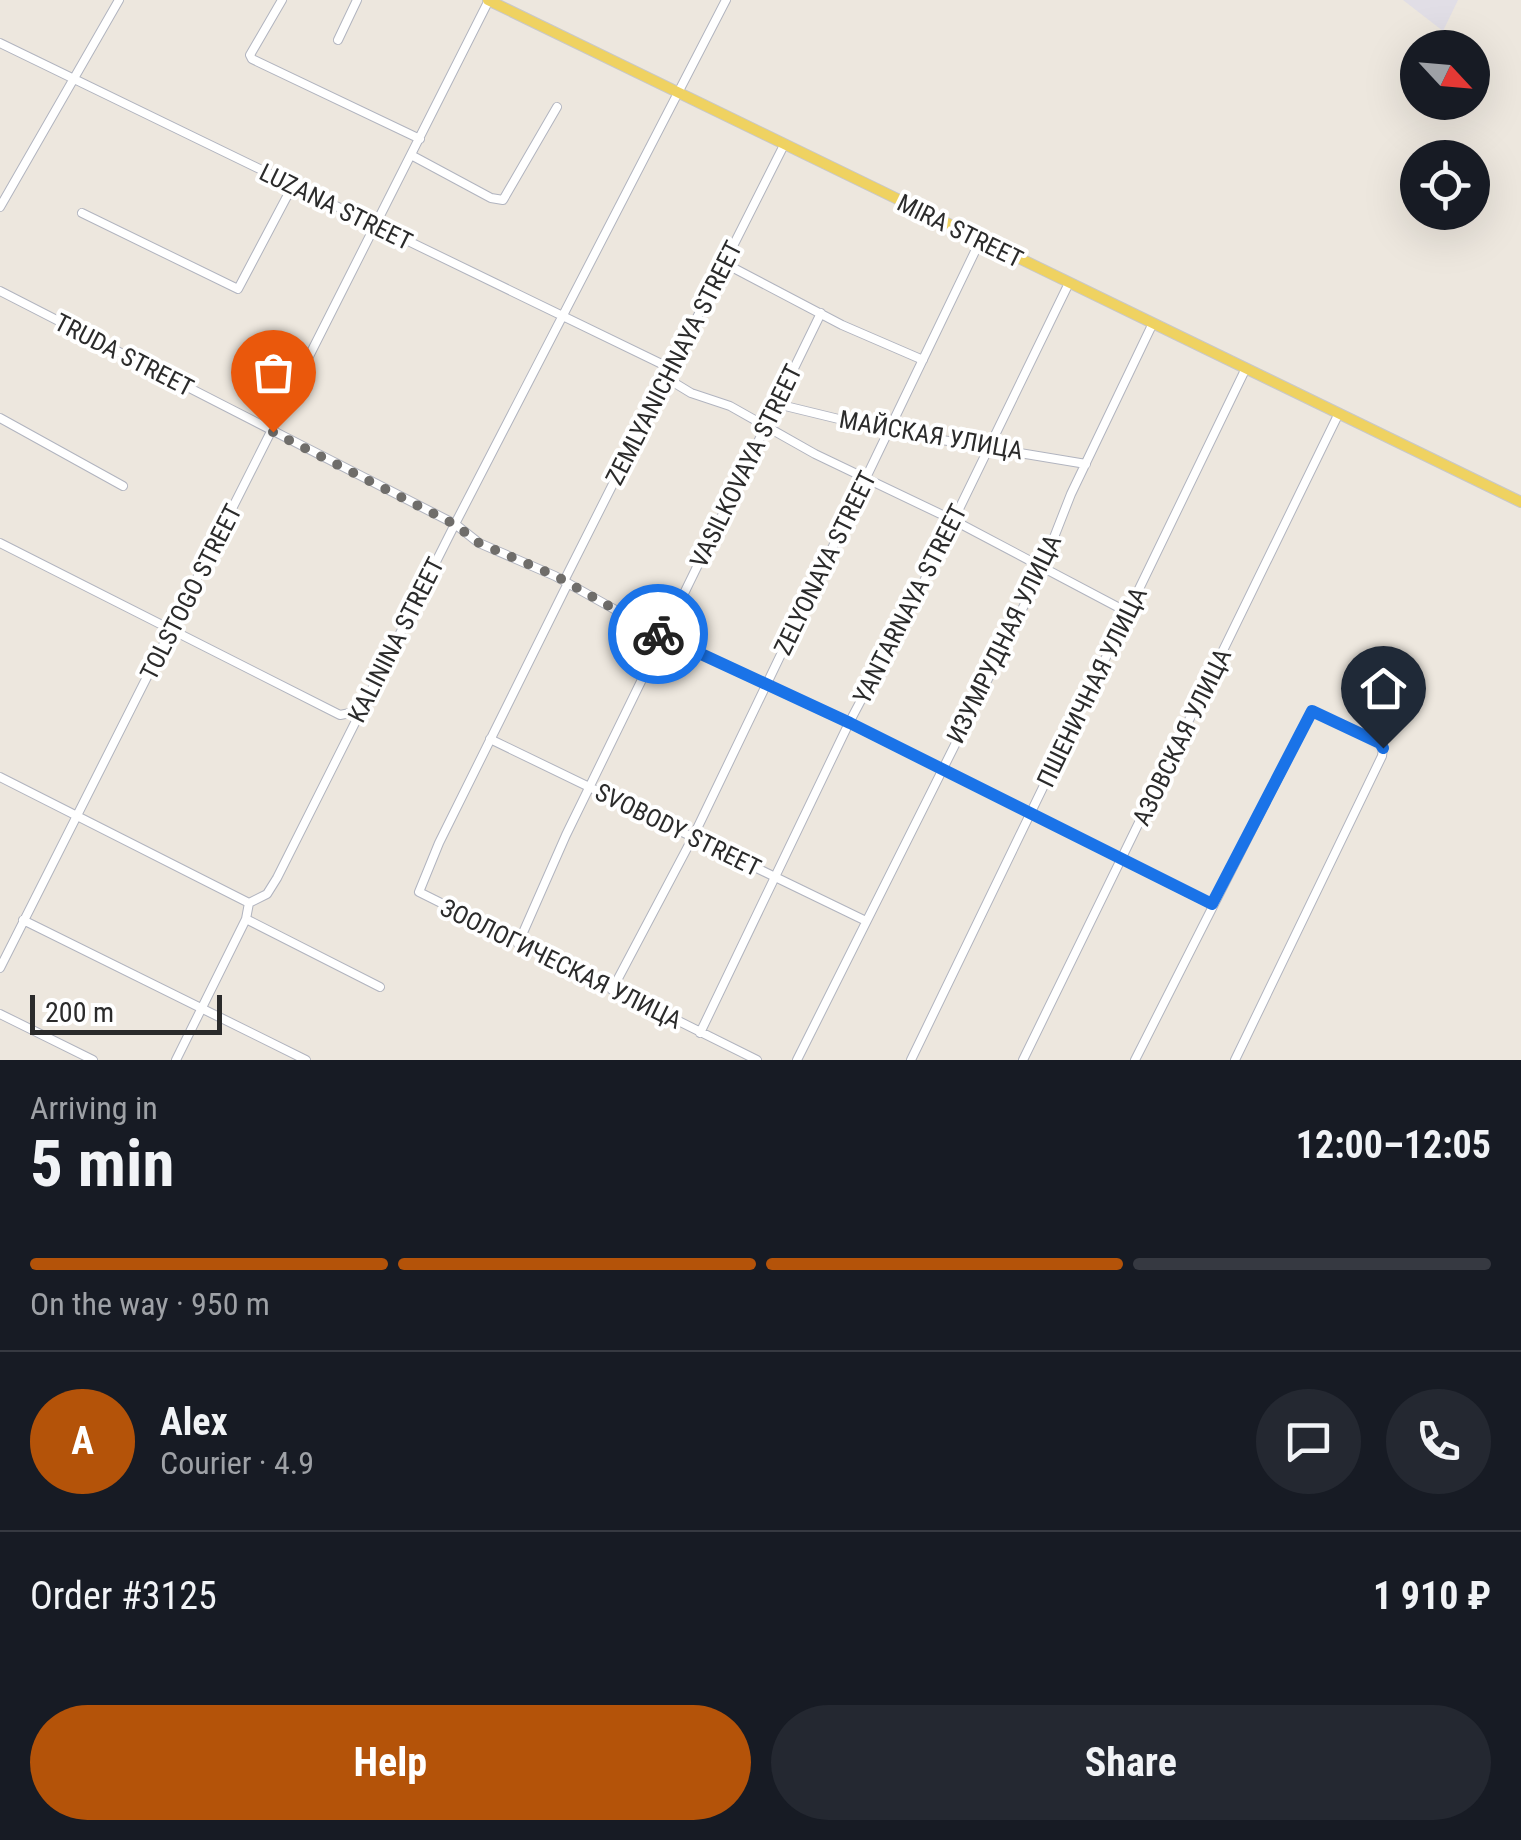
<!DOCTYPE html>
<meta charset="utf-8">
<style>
:root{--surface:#171b24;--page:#242831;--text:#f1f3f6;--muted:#9ea1a6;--line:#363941;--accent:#b45309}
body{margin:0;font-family:"Roboto Condensed",sans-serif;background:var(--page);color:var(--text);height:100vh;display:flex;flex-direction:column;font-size:38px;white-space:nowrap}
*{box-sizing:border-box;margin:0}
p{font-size:32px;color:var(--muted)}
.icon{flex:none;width:55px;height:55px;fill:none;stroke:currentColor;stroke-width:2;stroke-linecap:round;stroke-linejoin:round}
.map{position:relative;height:1060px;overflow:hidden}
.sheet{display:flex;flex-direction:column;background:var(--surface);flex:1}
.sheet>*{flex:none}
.needle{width:65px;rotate:116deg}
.controls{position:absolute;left:1400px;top:30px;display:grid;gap:20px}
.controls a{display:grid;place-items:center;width:90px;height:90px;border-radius:50%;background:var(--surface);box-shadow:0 10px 40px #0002;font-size:50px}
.scale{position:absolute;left:30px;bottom:25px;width:192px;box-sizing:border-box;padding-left:10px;border:5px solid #2b2b2b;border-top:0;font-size:28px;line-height:35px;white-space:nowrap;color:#2b2b2b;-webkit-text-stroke:8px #fff;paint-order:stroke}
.pin{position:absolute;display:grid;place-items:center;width:85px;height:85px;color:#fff;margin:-102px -42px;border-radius:50% 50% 50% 0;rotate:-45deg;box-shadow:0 0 10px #0007}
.pin .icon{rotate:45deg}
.courier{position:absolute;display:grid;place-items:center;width:100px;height:100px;margin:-50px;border:8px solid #1a73e8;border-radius:50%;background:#fff;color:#222;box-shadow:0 2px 12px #0007}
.headline em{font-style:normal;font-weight:700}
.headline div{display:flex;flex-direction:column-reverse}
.headline{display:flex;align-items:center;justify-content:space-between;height:170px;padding:0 30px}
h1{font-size:65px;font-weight:700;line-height:75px}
.bar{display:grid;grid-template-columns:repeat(4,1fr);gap:15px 10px;align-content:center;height:120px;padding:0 30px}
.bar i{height:12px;border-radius:8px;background:var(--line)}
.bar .on{background:var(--accent)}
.bar p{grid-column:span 4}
.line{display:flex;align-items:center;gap:25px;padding:0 30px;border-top:2px solid var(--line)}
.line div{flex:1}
.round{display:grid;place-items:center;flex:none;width:105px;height:105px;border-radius:52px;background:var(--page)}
.action{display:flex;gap:20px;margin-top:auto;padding:20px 30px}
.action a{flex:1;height:115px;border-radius:60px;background:var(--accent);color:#fff;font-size:40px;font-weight:700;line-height:115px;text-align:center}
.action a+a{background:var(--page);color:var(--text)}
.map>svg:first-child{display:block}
</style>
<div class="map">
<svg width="1521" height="1060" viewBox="0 0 1521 1060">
<rect width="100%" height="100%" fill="#ede7de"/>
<!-- industrial -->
<path fill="#e1dee6" d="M 1403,0 L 1458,0 L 1443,31 Z"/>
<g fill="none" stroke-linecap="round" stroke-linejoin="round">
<!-- minor casing -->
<g stroke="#b1b4bf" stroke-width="10">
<path id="minor" d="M 282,0 L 250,55 L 252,59 L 420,139
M 338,40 L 357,0
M 0,43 L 672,369
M 411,155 L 491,198 L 503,200 L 557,107
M 0,207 L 119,0
M 82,213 L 238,289 L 293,185
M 724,263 L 842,325 L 923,360
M 0,291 L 455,524 L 479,543 L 555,576 L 662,636 L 849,723 L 1211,904
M 668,379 L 691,393 L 730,406 L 815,454 L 953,520 L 1129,613
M 777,404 L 888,431 L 1086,464
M 0,418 L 123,486
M 0,543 L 340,715 L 360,711
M 564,581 L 784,145
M 567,585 L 439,843 L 419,892 L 757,1060
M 490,739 L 866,921
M 0,777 L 249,903
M 246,919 L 380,987
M 23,920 L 306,1060
M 518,944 L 566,835 L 821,313
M 0,968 L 489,0
M 612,990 L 693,837 L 980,241
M 0,1014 L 93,1060
M 700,1033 L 849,723 L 924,581 L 1069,283
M 176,1060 L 246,919 L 249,903 L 267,894 L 277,878 L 455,524 L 726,0
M 797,1060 L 1005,645 L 1042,568 L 1071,494 L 1153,323
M 911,1060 L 1246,368
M 1023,1060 L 1339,413
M 1135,1060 L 1312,711 L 1380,743 L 1383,748 L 1382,756 L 1235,1060"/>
</g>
<!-- major casing -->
<g stroke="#c8c8c8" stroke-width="12">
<path id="major" d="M 488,0 L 1521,502"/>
</g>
<!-- minor -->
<use href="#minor" stroke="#fff" stroke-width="8"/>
<!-- major -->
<use href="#major" stroke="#efd261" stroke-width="10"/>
</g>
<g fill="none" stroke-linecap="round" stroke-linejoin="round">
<!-- done -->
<path stroke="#6f6d6a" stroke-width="10" stroke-dasharray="0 18" d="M 273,432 L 454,524 L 479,543 L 556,576 L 658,634"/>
<!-- route -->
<path stroke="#1a73e8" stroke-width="12" d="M 658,634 L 850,723 L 1212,904 L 1312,711 L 1380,743 L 1383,748"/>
</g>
<g text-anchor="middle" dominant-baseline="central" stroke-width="8" stroke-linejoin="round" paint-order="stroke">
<!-- street labels -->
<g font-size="25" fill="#2b2b2b" stroke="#fff">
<text transform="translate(336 207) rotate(26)">LUZANA STREET</text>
<text transform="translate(960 231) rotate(26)">MIRA STREET</text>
<text transform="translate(124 355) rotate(27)">TRUDA STREET</text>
<text transform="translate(674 363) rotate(-63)">ZEMLYANICHNAYA STREET</text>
<text transform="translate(931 435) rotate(10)">МАЙСКАЯ УЛИЦА</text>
<text transform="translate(746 466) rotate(-64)">VASILKOVAYA STREET</text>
<text transform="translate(825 563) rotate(-64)">ZELYONAYA STREET</text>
<text transform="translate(191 592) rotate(-63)">TOLSTOGO STREET</text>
<text transform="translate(910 604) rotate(-63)">YANTARNAYA STREET</text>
<text transform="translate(1004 639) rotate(-64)">ИЗУМРУДНАЯ УЛИЦА</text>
<text transform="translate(396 640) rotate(-63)">KALININA STREET</text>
<text transform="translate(1092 687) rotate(-64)">ПШЕНИЧНАЯ УЛИЦА</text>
<text transform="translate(1182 737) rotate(-64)">АЗОВСКАЯ УЛИЦА</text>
<text transform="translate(678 830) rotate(26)">SVOBODY STREET</text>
<text transform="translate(561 964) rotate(26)">ЗООЛОГИЧЕСКАЯ УЛИЦА</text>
</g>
</g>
</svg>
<div class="controls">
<a><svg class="needle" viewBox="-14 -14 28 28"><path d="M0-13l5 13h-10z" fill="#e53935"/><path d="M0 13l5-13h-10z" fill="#9ea1a6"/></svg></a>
<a><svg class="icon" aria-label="locate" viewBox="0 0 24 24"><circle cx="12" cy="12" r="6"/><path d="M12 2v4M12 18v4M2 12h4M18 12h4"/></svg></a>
</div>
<div class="scale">200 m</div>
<div class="pin" style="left:273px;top:432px;background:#ea580c"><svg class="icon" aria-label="bag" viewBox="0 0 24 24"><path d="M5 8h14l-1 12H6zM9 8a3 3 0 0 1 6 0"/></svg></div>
<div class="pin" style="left:1383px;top:748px;background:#1f2937"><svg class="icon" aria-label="home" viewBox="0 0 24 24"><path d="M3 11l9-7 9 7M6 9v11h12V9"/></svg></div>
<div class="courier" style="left:658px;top:634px"><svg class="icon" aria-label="bike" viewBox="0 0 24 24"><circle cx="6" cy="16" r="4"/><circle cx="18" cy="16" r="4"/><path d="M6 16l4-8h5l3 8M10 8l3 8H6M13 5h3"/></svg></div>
</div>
<section class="sheet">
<div class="headline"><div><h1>5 min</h1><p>Arriving in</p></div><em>12:00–12:05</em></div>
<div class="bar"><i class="on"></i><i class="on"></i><i class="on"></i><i></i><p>On the way · 950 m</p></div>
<div class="line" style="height:180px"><b class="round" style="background:var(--accent);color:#fff">A</b><div><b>Alex</b><p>Courier · 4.9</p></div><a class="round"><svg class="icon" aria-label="chat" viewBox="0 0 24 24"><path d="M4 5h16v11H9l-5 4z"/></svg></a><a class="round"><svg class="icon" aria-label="phone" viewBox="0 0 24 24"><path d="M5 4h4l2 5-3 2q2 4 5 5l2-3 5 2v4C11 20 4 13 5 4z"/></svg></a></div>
<div class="line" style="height:130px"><div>Order #3125</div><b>1 910 ₽</b></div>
<div class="action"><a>Help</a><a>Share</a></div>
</section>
